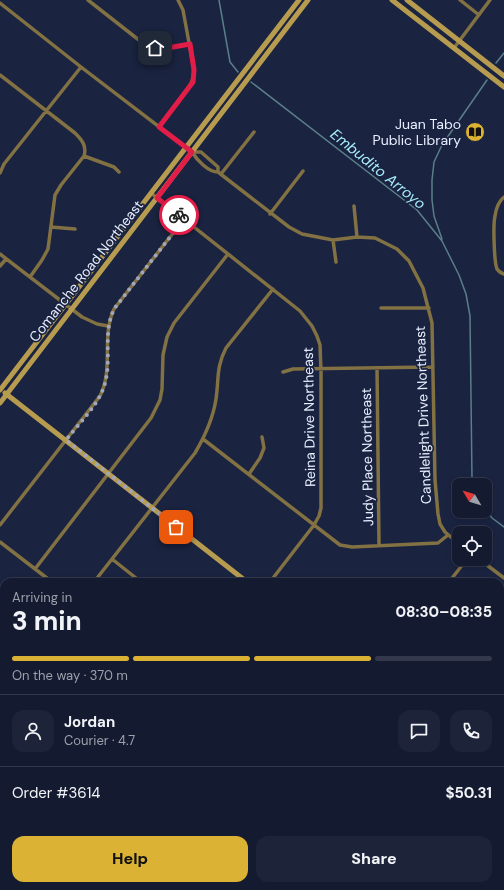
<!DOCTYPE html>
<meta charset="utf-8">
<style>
:root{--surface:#141a30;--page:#1d2338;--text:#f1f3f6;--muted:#9da1ab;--line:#33384c;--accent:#dbb233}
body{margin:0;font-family:"DM Sans",sans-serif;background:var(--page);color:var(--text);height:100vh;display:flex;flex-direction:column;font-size:15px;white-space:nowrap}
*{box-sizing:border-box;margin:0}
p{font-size:13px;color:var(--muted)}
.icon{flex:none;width:22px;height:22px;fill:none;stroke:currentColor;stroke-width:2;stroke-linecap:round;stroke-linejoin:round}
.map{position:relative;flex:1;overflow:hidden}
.details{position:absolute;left:0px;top:578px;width:504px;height:312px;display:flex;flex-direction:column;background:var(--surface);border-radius:12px 12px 0 0;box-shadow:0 2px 6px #0003,0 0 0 1px var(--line)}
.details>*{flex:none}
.needle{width:26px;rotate:308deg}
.fabs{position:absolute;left:452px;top:478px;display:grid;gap:8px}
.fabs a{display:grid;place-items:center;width:40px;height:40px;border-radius:8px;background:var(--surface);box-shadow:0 2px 6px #0003,0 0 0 1px var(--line);font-size:20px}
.pin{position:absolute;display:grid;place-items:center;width:34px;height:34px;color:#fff;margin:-17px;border-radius:8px;box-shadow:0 2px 6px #0006}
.courier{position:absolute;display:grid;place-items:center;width:40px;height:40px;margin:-20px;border:3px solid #e11d48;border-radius:50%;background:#fff;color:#222;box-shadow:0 1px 5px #0007}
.headline em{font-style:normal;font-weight:800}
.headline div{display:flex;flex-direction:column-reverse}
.headline{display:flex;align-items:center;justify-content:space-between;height:68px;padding:0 12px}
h1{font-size:26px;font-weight:800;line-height:30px}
.bar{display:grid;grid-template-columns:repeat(4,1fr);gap:6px 4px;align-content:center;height:48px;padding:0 12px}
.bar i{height:5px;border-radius:3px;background:var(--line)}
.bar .active{background:var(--accent)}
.bar p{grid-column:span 4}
.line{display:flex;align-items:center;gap:10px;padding:0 12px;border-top:1px solid var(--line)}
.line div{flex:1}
.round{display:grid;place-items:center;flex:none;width:42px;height:42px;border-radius:12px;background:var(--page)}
.action{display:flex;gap:8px;margin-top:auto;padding:8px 12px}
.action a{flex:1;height:46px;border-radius:12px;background:var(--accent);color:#111;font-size:16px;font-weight:800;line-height:46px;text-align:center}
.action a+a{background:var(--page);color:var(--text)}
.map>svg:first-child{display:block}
</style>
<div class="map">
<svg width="504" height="890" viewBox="0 0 504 890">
<rect width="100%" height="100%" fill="#1a2340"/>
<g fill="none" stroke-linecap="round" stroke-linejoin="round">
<!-- stream -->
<path stroke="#5b7f88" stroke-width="1.5" d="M 219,0 L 230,62 L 238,72
M 496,63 L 504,53
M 251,82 L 417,210 L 442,241 L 459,275 L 466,294 L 470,316 L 472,479 L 475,485
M 442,239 L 434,216 L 432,200 L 432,180 L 434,162 L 442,145 L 487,80
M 485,508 L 492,518 L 504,527"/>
<!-- street -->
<path stroke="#827143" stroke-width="3.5" d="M 88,0 L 144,44 L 162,49 L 190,44
M 460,0 L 479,15
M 0,3 L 81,67 L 192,152 C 197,160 208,172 218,172 L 289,227 L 302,234 L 333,240 L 357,237 L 375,238 L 397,249 L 409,261 L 423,288 L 432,323 L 435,480 L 438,514 L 440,524 L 445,532 L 459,544
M 454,48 L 490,0
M 0,75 L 75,133 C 82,140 87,146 84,156 L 61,185 L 55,195 L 48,249 L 42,260 L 30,277
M 159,127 L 189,87 C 193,81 194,77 194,70 L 183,10 L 178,0
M 192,152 L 201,152 L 218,167 L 218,172
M 84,156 L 114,167 L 119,172
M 0,173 L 4,164 L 81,67
M 221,174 L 254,132
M 151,193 L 300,311 L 312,326 L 317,336 L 320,345 L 321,372 L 321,508 L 319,516 L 314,525 L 270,582
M 504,197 C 499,201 496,209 495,216 C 493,224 494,262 497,269 C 499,272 501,273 504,274
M 354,206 L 357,237
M 270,214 L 303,171
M 51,227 L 75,229
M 333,240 L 336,262
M 0,254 L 82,317 L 97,324 L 108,326
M 0,266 L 6,259
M 381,308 L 429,308
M 377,368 L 379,545
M 283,372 L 293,369 L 432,367
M 203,439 L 340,545 L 352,547 L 438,543 L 448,535
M 249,474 L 260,458 L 264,448 L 262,437
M 0,525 L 100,396 C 114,368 101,337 114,309 L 184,219
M 0,542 L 52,582
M 112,559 L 141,582
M 479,559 L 504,578
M 35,569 L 151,418 L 160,400 L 162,389 L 163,355 L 167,337 L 174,323 L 228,254
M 94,582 L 195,453 C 205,436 213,419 216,399 C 219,379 216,367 226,348 L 273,289
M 449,582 L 467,559
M 0,703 L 4,697
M 0,706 L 4,709
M 0,776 L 4,779
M 0,802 L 4,796
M 500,851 L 504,845
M 500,856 L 504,859
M 144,886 L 149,890
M 239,886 L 243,890
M 40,890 L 40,886
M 95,890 L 96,886
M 403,890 L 406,886
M 470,890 L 473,886"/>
<!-- secondary -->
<path stroke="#b79c50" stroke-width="5" d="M 392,0 L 504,87
M 407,0 L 504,76
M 0,390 L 299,0
M 5,393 L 247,582
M 0,403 L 308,0
M 500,650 L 504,645
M 500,665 L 504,660
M 500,778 L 504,781
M 315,890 L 318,886
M 326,890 L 329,886"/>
</g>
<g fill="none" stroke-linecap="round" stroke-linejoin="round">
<!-- done -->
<path stroke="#a0a7bc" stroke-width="4" stroke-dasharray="0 7.2" d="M 176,527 L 66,440 C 80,422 102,402 106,379 C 111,355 103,333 114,309 L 184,219 L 179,215"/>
<!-- route -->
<path stroke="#e11d48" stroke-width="5" d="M 155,48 L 162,49 L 190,44 L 194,70 L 193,82 L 159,127 L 192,152 L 157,198 L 179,215"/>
</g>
<!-- icons -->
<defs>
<g id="library-disc" transform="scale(1)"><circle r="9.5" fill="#dbb233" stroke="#1a2340"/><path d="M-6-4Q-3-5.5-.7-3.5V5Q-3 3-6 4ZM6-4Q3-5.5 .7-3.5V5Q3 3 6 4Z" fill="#111"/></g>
</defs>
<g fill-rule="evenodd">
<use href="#library-disc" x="475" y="132"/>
</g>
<g text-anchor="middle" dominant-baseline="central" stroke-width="3.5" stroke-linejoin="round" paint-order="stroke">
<!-- poi labels -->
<g font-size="14" fill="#e8eefe" stroke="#1a2340" text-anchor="end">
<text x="461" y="124">Juan Tabo<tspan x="461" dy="16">Public Library</tspan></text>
</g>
<!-- street labels -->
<g font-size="14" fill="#e8eefe" stroke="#1a2340">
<text transform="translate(86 271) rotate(-52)">Comanche Road Northeast</text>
<text transform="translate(423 415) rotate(-92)">Candlelight Drive Northeast</text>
<text transform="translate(309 417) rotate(-91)">Reina Drive Northeast</text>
<text transform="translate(367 457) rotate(-91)">Judy Place Northeast</text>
</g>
<!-- water labels -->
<g font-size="15" font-style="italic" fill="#a8edfa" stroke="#1a2340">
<text transform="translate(378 169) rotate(39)">Embudito Arroyo</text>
</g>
</g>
</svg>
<div class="fabs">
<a><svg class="needle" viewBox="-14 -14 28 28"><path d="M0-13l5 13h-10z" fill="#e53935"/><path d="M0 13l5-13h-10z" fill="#9da1ab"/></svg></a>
<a><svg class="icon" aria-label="locate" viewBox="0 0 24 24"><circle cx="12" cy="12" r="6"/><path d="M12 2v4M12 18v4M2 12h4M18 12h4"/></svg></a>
</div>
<div class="pin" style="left:176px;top:527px;background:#ea580c"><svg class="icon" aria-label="bag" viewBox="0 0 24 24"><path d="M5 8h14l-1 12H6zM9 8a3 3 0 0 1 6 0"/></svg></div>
<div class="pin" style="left:155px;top:48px;background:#1f2937"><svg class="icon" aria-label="home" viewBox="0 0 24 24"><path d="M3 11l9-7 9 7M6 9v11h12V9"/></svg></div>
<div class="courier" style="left:179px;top:215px"><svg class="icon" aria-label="bike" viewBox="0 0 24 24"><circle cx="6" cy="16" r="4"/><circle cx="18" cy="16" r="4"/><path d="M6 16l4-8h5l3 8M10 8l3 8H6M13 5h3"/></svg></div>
<section class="details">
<div class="headline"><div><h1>3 min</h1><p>Arriving in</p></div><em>08:30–08:35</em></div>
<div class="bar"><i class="active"></i><i class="active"></i><i class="active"></i><i></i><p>On the way · 370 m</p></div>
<div class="line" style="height:72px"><a class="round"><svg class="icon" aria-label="person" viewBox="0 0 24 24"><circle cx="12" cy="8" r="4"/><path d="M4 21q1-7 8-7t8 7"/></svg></a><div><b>Jordan</b><p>Courier · 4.7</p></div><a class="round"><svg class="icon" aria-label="chat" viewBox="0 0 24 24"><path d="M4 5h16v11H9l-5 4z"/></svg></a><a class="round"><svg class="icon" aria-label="phone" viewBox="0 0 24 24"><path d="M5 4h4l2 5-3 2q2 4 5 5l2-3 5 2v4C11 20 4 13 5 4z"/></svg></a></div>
<div class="line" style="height:52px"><div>Order #3614</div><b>$50.31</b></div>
<div class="action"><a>Help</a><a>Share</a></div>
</section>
</div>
